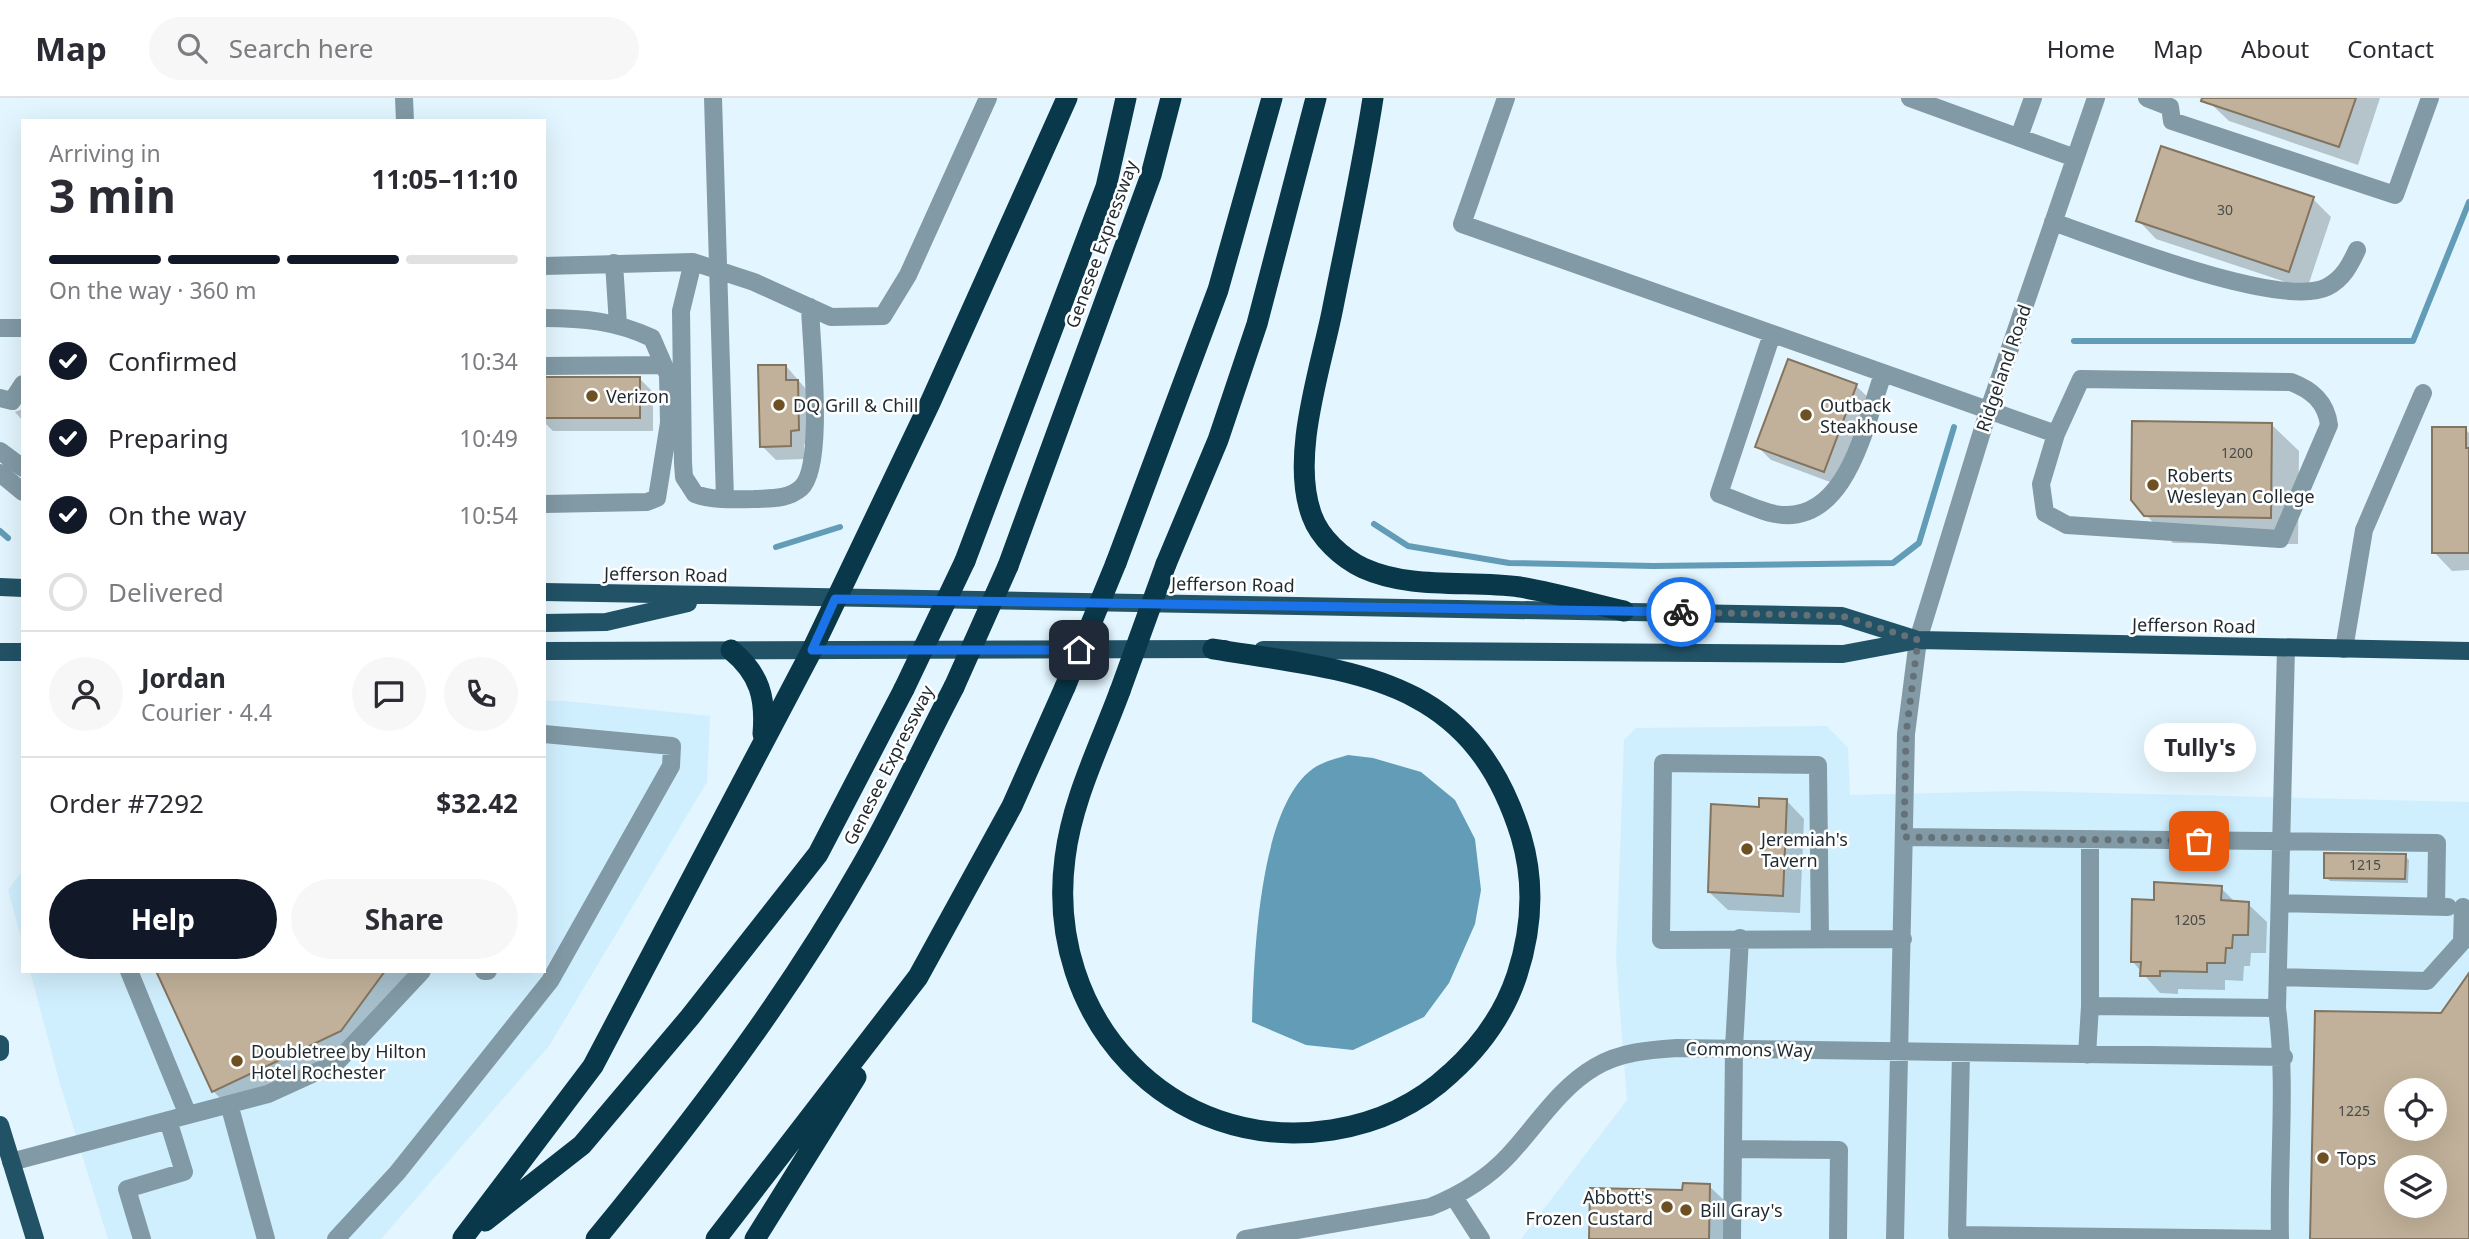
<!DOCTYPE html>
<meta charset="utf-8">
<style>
:root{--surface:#fff;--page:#f7f7f7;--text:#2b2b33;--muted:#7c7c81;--line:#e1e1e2;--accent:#111827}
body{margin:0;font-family:"Noto Sans",sans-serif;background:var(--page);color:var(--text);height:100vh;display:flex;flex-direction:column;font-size:26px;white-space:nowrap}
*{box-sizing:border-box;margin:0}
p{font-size:23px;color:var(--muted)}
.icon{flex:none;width:38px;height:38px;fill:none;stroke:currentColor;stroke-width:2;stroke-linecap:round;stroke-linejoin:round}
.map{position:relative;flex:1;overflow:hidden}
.sheet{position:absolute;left:21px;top:21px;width:525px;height:854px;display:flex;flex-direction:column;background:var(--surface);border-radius:0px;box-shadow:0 7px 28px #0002}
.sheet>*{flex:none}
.tools{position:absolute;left:2384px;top:980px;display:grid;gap:14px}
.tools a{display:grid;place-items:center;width:63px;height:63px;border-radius:50%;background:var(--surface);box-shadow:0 7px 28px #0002;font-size:35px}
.pin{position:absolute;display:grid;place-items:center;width:60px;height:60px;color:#fff;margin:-30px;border-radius:14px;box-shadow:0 4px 10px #0006}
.courier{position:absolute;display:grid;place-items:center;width:70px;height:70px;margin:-35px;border:5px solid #1a73e8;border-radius:50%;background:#fff;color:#222;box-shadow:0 2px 9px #0007}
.bubble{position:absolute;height:49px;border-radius:24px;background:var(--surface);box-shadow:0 7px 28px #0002;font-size:23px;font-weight:700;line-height:49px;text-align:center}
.headline em{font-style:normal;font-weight:700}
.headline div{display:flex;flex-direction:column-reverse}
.headline{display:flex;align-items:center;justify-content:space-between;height:119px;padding:0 28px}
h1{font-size:46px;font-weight:700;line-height:52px}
.bar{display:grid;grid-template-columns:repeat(4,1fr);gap:10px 7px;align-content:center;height:84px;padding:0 28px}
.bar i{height:9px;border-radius:5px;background:var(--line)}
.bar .selected{background:var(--accent)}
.bar p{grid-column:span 4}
.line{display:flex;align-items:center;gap:18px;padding:0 28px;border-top:2px solid var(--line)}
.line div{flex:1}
.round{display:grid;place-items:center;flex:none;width:74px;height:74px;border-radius:37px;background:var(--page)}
ol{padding:0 28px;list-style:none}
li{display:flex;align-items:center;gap:21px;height:77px}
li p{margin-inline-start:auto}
li .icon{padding:7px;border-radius:50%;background:var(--accent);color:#fff;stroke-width:4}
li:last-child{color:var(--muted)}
li i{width:38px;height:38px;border:4px solid var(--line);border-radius:50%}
.primary-button{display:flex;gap:14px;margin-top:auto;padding:14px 28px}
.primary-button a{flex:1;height:80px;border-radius:42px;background:var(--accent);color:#fff;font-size:28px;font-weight:700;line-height:80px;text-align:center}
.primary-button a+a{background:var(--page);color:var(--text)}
header{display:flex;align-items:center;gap:42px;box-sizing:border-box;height:98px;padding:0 35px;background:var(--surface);border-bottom:2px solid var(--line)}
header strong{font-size:33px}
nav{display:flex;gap:38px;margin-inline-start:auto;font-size:24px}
.search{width:490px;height:63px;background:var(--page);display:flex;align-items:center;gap:18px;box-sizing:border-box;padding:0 24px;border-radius:38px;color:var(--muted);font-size:26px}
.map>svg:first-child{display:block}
</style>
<header>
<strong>Map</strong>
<div class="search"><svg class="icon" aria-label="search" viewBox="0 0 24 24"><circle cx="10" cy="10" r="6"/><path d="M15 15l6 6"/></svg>Search here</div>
<nav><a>Home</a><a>Map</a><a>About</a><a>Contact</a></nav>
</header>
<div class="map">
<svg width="2469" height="1141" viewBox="0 0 2469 1141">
<rect width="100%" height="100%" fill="#e3f5fe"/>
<!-- built -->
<path fill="#d0effe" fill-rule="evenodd" d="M 544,603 L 566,603 L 710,618 L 707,684 L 549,948 L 381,1141 L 108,1141 L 60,986 L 30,873 L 544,873 Z
M 1827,628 L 1848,650 L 1850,697 L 2019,693 L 2469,704 L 2469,1141 L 1521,1141 L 1627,1002 L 1616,862 L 1624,642 L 1636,630 ZM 2396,992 L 2434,992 L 2434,1031 L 2396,1031 ZM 2396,1069 L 2434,1069 L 2434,1108 L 2396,1108 Z
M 23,772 L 23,847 L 8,792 Z"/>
<!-- water -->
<path fill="#629cb6" d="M 1348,657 L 1373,660 L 1421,674 L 1455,702 L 1475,741 L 1481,792 L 1475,826 L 1449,885 L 1424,919 L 1353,952 L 1306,947 L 1252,924 C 1254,862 1258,703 1317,668 C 1326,663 1338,660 1348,657 Z"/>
<!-- shadow -->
<path fill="#0003" fill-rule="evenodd" d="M 2212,0 L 2380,0 L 2358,67 L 2229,23 L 2210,5 Z
M 2313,101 L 2331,119 L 2307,191 L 2156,141 L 2138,122 Z
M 786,268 L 812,298 L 812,346 L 804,346 L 804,361 L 776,362 L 762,348 Z
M 544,279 L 639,280 L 653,294 L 653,333 L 553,333 L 544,324 Z
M 1856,288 L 1870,301 L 1838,387 L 1771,362 L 1757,348 Z
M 23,311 L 23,323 L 15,314 Z
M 2272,327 L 2299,353 L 2298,446 L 2173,445 L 2146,417 Z
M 2465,331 L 2469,335 L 2469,472 L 2452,473 L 2434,454 Z
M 1786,702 L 1804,721 L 1800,815 L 1728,812 L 1709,794 L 1761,710 Z
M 2405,758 L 2409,762 L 2408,785 L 2330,783 L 2326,779 Z
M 2221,790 L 2236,805 L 2248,806 L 2267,824 L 2266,855 L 2251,855 L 2250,868 L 2244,868 L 2243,883 L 2225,882 L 2225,892 L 2178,891 L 2178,896 L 2160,895 L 2132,863 L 2155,803 Z
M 158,873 L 417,873 L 359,951 L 232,1012 L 213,993 Z
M 2469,878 L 2469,1141 L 2311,1141 L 2316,915 L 2441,917 ZM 2396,992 L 2434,992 L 2434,1031 L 2396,1031 ZM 2396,1069 L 2434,1069 L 2434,1108 L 2396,1108 Z
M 1709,1088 L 1728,1106 L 1727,1141 L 1590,1141 L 1684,1094 Z"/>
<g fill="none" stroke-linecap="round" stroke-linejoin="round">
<!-- stream -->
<path stroke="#629cb6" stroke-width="6" d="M 2074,243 L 2413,243 L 2469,104
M 1374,426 L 1408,448 L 1509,465 L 1653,468 L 1893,465 L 1919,445 L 1954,329
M 0,433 L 8,440
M 776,449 L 840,429"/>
</g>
<!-- building -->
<path fill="#c1b19a" stroke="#83745f" stroke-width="2" fill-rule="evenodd" d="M 2202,0 L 2356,0 L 2339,49 L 2201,3 Z
M 2161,48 L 2314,99 L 2289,174 L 2136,123 Z
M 1788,261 L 1857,286 L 1824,374 L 1755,349 Z
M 758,267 L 786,267 L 786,282 L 798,282 L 799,332 L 791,333 L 791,348 L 760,349 Z
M 544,279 L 640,279 L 640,320 L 544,320 Z
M 2132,323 L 2272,325 L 2271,420 L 2144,418 L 2131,402 Z
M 2432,329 L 2466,329 L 2466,350 L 2469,350 L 2469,455 L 2432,455 Z
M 1759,700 L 1787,701 L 1783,798 L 1708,794 L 1711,706 L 1759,709 Z
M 2324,755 L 2406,756 L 2405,781 L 2324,780 Z
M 2154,784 L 2222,788 L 2221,802 L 2249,804 L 2248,837 L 2233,837 L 2232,850 L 2226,850 L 2225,865 L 2207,865 L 2207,874 L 2160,873 L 2160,878 L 2140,878 L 2141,864 L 2131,864 L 2132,801 L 2154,802 Z
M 156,873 L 385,873 L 341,933 L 212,994 Z
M 2469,875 L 2469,1141 L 2310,1141 L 2315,913 L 2441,915 ZM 2396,992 L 2434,992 L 2434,1031 L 2396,1031 ZM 2396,1069 L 2434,1069 L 2434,1108 L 2396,1108 Z
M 1683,1085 L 1710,1086 L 1709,1141 L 1589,1141 L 1590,1090 L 1682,1092 Z"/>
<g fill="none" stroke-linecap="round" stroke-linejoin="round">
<!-- minor -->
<path stroke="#829aa5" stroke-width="18" d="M 404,0 L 405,23
M 713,0 L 725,401
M 1506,0 L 1462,126 L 2056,336
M 1910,0 L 2075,60
M 2147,0 L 2170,9 L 2172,23 L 2395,97 L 2430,0
M 2019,39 L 2033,0
M 2053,124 C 2105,142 2282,212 2327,189 C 2343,181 2350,167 2357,152
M 693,164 L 681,213 L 683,365 L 684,379 L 695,396 C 714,403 734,401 754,401 C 770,400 787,402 801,390 C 825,369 811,244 810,209
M 614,165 L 618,227
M 544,168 L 693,164 L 754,184 L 831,219 L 883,218 L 908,177 L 988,0
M 544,220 C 583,220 616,223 652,240 L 668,277 L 669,325 L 657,400 L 647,404 L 544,406
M 0,230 L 23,230
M 1772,236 L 1719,396 C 1737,402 1757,412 1775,416 C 1847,429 1865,326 1883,276
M 544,268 L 663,267
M 2081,281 L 2291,284 C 2312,292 2326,304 2329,327 L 2280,441 L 2067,427 L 2045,415 L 2041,386 L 2056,336 Z
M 0,300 L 12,303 L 23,286
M 0,353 L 23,370
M 0,375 L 23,394
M 2344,551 L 2364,432 L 2423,295
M 1904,739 L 2437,745 L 2436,809
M 2090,741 L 2090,908 L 2277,910
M 2280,805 L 2448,809
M 1820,841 L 1818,667 L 1663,665 L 1661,842 L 1903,841
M 484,873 L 488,873
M 2278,879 L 2427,883 L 2462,844 L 2463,809
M 1961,955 L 1957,1137 L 2280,1141
M 2087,957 L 2090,908
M 229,1006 L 266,1141
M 188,1017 L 268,996 L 336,965 L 422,873
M 1733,1051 L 1839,1052 L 1838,1141
M 11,1064 L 188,1017 L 129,873
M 1454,1099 L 1481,1141
M 142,1141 L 127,1091 L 184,1074 L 168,1022
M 336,1141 L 397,1075 L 550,883 L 671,668 L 672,648 L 544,636
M 1245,1141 L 1430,1109 C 1460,1097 1487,1081 1509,1057 C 1537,1027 1559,990 1595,969 C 1620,954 1648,952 1677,950 L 2284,959
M 1732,1141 L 1734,950 L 1740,840
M 1895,1141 L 1906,636 L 1918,542 L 1988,314 L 2096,0
M 2280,1141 C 2278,1064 2287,986 2277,910 L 2286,550"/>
<!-- major -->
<path stroke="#225266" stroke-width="18" d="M 0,489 L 23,490
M 544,494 L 1842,518 L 1915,541
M 544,525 L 606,524 L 688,505
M 1263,552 L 1843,556 L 1918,542 L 2469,553
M 544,553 L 1225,551
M 0,554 L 23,554
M 0,946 L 0,954
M 0,1027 L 35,1141"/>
<!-- highway -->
<path stroke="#083849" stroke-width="21" d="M 1373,0 C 1362,72 1346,143 1332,214 C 1320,273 1290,360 1312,418 C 1320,440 1342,460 1363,470 C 1411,492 1469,482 1520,489 C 1555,495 1590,505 1624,513
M 965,463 L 1106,89 L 1126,0
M 1116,465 L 1218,192 L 1272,0
M 1166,466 L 1218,342 L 1257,226 L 1316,0
M 1008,468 L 1151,77 L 1171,0
M 731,552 C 760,576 766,600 763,636
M 1120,593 C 1100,647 1072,702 1065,760 C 1044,919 1169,1057 1332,1032 C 1377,1025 1417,1007 1451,975 C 1481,948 1504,916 1517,877 C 1532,831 1535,785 1521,738 C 1471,577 1355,574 1213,551
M 485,1123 L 582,1047 L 690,919 L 818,756 L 904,591
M 463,1140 L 593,968 L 812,552 L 930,305 L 1067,0
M 596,1141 C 692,1024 786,901 861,769 C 895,710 923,648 954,589
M 716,1141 L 918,879 L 1012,708 L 1065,589
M 755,1141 L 856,979"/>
<!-- highway-bridge -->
<path stroke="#083849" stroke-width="21" d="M 954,589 L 1008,468
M 1065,589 L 1116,465
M 904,591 L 965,463
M 1120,593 L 1166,466"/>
</g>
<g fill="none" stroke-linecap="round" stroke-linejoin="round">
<!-- done -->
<path stroke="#647178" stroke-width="7" stroke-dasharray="0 12.6" d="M 1681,514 L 1842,518 L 1918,542 L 1906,636 L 1904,739 L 2199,743"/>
<!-- route -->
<path stroke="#1a73e8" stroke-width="9" d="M 1079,552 L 812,552 L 835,501 L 1681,514"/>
</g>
<!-- markers -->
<g fill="#6d5123" stroke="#fff" stroke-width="2.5">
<circle cx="592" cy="298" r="7"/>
<circle cx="779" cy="307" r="7"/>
<circle cx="1806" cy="317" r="7"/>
<circle cx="2153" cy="387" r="7"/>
<circle cx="1747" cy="751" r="7"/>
<circle cx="237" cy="963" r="7"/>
<circle cx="2323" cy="1060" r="7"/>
<circle cx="1667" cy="1109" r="7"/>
<circle cx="1686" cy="1112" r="7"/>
</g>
<g text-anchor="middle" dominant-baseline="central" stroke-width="5" stroke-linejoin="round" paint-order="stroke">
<!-- number labels -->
<g font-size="14" fill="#484c4a">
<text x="2225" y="111">30</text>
<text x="2237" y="354">1200</text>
<text x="2365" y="766">1215</text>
<text x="2190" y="821">1205</text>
<text x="2354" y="1012">1225</text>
</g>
<!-- street labels -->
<g font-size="18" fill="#1f2a30" stroke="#fff">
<text transform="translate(1101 146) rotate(-70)">Genesee Expressway</text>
<text transform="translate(2003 270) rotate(-71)">Ridgeland Road</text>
<text transform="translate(666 476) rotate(1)">Jefferson Road</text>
<text transform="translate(1233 486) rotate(1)">Jefferson Road</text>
<text transform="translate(2194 527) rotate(1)">Jefferson Road</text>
<text transform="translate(888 667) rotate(-63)">Genesee Expressway</text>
<text transform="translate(1749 951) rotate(1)">Commons Way</text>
</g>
<!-- poi labels -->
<g font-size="18" fill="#1f2a30" stroke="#fff" text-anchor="start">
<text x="606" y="298">Verizon</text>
<text x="793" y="307">DQ Grill &amp; Chill</text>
<text x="1820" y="307">Outback<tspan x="1820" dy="21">Steakhouse</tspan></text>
<text x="2167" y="377">Roberts<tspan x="2167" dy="21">Wesleyan College</tspan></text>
<text x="1761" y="741">Jeremiah's<tspan x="1761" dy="21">Tavern</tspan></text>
<text x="251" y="953">Doubletree by Hilton<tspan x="251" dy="21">Hotel Rochester</tspan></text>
<text x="2337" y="1060">Tops</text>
<text x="1653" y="1099" text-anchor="end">Abbott's<tspan x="1653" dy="21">Frozen Custard</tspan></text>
<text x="1700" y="1112">Bill Gray's</text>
</g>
</g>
</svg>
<div class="tools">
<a><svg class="icon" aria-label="locate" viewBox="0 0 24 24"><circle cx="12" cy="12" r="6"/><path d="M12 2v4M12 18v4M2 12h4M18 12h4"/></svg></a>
<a><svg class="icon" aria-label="layers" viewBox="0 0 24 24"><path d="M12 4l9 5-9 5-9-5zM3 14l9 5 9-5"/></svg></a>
</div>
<div class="pin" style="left:2199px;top:743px;background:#ea580c"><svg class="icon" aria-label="bag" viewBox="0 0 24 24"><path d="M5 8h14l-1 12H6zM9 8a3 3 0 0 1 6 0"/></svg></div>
<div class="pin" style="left:1079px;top:552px;background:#1f2937"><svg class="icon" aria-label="home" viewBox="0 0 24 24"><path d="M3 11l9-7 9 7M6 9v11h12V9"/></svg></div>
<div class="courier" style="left:1681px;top:514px"><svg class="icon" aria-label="bike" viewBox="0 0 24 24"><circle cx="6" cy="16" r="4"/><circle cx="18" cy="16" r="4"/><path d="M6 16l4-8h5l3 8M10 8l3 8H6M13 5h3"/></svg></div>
<div class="bubble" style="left:2144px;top:625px;width:112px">Tully's</div>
<section class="sheet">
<div class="headline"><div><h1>3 min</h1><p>Arriving in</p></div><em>11:05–11:10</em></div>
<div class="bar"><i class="selected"></i><i class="selected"></i><i class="selected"></i><i></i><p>On the way · 360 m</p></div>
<ol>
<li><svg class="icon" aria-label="check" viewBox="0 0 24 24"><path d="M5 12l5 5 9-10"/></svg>Confirmed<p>10:34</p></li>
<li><svg class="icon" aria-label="check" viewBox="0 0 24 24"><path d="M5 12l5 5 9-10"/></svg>Preparing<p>10:49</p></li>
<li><svg class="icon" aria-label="check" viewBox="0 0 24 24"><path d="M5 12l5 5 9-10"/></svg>On the way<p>10:54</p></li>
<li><i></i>Delivered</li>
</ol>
<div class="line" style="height:126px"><a class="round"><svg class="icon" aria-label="person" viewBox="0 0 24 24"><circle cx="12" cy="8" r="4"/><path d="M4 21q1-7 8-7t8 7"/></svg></a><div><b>Jordan</b><p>Courier · 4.4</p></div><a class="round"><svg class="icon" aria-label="chat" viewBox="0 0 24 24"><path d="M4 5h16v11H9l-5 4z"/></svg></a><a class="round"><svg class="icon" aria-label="phone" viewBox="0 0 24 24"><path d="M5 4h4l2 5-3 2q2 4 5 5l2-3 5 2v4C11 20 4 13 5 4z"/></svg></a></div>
<div class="line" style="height:91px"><div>Order #7292</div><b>$32.42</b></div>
<div class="primary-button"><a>Help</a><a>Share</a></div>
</section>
</div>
